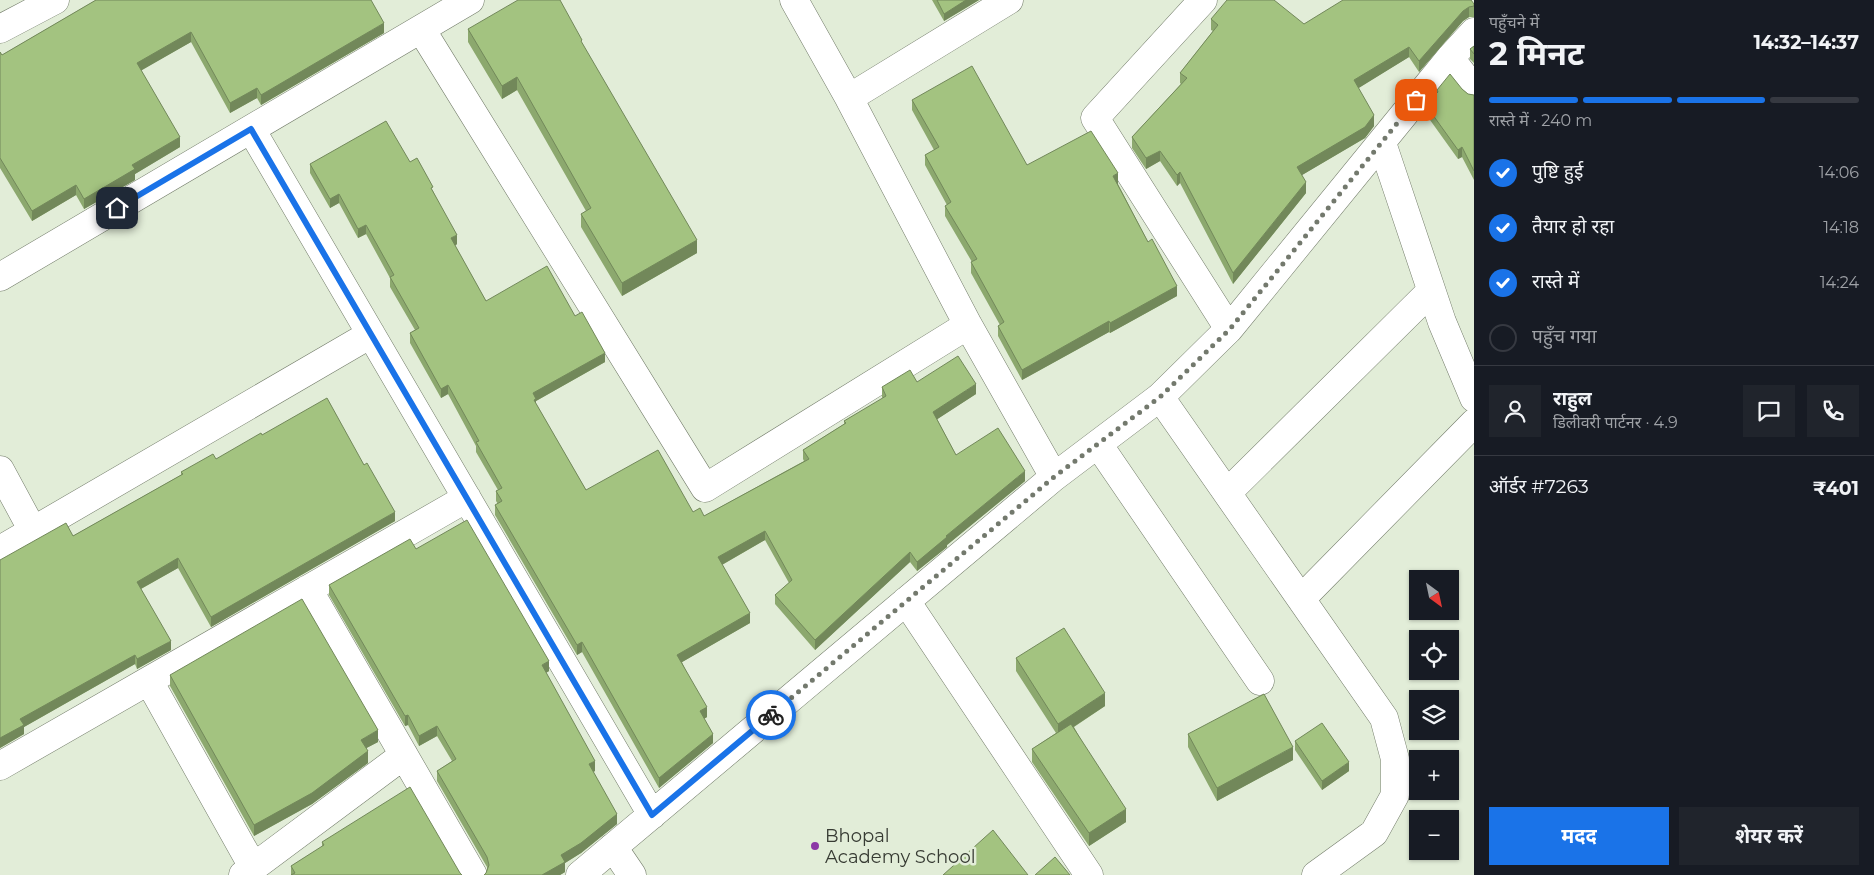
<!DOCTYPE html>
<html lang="hi">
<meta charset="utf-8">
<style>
:root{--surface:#171b24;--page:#20242c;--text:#f1f3f6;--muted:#9ea1a6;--line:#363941;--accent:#1a73e8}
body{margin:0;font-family:Montserrat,"Noto Sans Devanagari",sans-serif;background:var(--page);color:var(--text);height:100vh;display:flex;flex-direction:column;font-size:19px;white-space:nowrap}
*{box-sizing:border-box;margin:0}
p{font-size:16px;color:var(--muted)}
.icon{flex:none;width:28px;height:28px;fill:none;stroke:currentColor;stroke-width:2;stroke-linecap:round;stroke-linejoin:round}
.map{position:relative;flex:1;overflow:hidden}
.drawer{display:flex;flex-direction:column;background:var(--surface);width:400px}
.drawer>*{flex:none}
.needle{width:32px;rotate:147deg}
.controls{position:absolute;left:1409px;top:570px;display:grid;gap:10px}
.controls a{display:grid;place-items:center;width:50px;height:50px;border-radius:0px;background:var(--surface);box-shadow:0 1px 4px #0004;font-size:25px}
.pin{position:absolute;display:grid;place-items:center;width:42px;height:42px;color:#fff;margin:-21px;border-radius:10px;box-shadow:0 2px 8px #0006}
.courier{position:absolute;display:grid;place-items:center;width:50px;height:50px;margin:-25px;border:4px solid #1a73e8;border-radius:50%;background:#fff;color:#222;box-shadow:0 1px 6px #0007}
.headline em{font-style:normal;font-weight:700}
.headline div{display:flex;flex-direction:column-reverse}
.headline{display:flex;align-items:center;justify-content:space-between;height:85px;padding:0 15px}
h1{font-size:32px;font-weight:700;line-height:38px}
.bar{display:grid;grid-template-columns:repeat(4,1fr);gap:8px 5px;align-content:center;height:60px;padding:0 15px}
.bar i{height:6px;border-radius:4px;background:var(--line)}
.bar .selected{background:var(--accent)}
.bar p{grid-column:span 4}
.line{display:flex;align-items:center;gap:12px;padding:0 15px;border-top:1px solid var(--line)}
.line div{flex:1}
.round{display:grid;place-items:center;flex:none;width:52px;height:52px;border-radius:0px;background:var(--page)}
ol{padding:0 15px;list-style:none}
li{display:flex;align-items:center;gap:15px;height:55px}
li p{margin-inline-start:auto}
li .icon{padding:5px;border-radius:50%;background:var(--accent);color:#fff;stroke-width:4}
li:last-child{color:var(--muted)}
li i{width:28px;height:28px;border:2px solid var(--line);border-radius:50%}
.primary-button{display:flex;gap:10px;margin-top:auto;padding:10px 15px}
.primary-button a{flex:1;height:58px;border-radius:0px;background:var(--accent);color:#fff;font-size:20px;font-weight:700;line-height:58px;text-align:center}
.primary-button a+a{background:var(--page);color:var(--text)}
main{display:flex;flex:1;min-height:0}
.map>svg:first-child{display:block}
</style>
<main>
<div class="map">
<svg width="1474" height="875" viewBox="0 0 1474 875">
<rect width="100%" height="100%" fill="#e2edd8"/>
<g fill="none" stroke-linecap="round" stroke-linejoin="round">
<!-- minor casing -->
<g stroke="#737c6a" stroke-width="29">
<path id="minor" d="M 794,0 L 849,98 L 968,325 L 1054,477
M 1203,0 L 1095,118 L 1229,329
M 0,29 L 55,0
M 421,29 L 705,488 L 968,325
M 1450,58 L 1474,89
M 849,98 L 1009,0
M 251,129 L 652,815
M 1382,143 L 1442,322 L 1474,398
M 0,277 L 470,0
M 1160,397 L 1384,718 L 1395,759 L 1395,795 L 1374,833 L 1316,875
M 1098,444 L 1260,681
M 0,470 L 33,531
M 1227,493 L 1431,291
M 0,550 L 371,334
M 308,589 L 473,875
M 1301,599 L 1474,423
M 906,601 L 1089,875
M 149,681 L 253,867
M 0,766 L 467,498
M 613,847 L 632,875
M 243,875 L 404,755
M 580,875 L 1054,477 L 1160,397 L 1229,329 L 1450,58 L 1474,32"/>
</g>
<!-- minor -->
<use href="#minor" stroke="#fff" stroke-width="28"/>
</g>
<!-- wall -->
<path fill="#8ca86e" d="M 96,0 L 384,33 L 261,105 L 257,98 L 230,113 L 191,42 L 141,70 L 180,147 L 135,174 L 135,180 L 84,209 L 76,195 L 32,221 L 0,168 L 0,52 L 2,55 Z
M 932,0 L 979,0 L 944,21 Z
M 1474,4 L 1474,17 L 1469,17 L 1463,21 L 1419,72 L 1409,57 L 1358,88 L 1374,126 L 1365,138 L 1302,175 L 1306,193 L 1233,284 L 1180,183 L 1177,186 L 1160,161 L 1146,169 L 1132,148 L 1132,137 L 1181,84 L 1180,83 L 1180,73 L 1213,31 L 1211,30 L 1211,19 L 1304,24 Z
M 468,29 L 582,44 L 697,253 L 622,296 L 581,227 L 581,214 L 586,211 L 517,90 L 502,99 L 468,42 Z
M 1474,46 L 1474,63 L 1470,59 L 1470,49 Z
M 1462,89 L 1468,94 L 1474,95 L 1474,180 L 1462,157 L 1458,159 L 1425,113 L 1425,104 L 1437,93 L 1437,90 Z
M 912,100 L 1027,165 L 1118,184 L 1148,242 L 1177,296 L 1110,333 L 1109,332 L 1022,380 L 998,336 L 998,326 L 1000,325 L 971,273 L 971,262 L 972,262 L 945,216 L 945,206 L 947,205 L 925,165 L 925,155 L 934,150 L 912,110 Z
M 410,162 L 433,191 L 457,244 L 455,246 L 486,301 L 575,316 L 605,362 L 536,401 L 536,404 L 586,490 L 693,512 L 704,516 L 804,461 L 803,459 L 803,450 L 844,424 L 844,421 L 883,399 L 882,397 L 882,387 L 917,382 L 976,394 L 937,419 L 956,455 L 1025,481 L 947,545 L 947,547 L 917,571 L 910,562 L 815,650 L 775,604 L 775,595 L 789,583 L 765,540 L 722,565 L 750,623 L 682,662 L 707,717 L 704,719 L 713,743 L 659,788 L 582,652 L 577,655 L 495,515 L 495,505 L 498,504 L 496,501 L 496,491 L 498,490 L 476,452 L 476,446 L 448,394 L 441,398 L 410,343 L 410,333 L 415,330 L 390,287 L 390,278 L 366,234 L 358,238 L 339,203 L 330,208 L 310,173 L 310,164 Z
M 262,435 L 395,521 L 211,627 L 178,568 L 141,589 L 171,650 L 137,669 L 135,664 L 24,727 L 24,734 L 0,748 L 73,536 L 181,475 L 181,472 L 216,459 Z
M 416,549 L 549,671 L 546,673 L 595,771 L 593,772 L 617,824 L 581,853 L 565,863 L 565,872 L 560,875 L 484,875 L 486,873 L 487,870 L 487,867 L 437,781 L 437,771 L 452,761 L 437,736 L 419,746 L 408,725 L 405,726 L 329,595 L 329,585 Z
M 1016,658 L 1105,706 L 1074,727 L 1126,822 L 1089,846 L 1032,762 L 1032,749 L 1056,733 L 1016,671 Z
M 170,675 L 378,742 L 366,748 L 368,763 L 312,804 L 254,836 L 170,686 Z
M 1188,734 L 1293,760 L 1217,801 L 1188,747 Z
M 1295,741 L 1349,771 L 1322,790 L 1295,750 Z
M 322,842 L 460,873 L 291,875 L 291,866 L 322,847 Z"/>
<!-- shaded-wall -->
<path fill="#72885a" d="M 966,0 L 979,0 L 944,21 L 944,14 Z
M 1469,7 L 1469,17 L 1463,21 L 1419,72 L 1419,61 L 1463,11 Z
M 384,23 L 384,33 L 261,105 L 261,95 Z
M 191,32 L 191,42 L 137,73 L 137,63 Z
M 1409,47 L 1409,57 L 1354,91 L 1354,80 Z
M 517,77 L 517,90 L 502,99 L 502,86 Z
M 257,88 L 257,98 L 230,113 L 230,103 Z
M 1374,115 L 1374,126 L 1365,138 L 1297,178 L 1297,167 Z
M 180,137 L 180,147 L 135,174 L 135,180 L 84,209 L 84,199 L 132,165 Z
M 1462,147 L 1462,157 L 1458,159 L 1458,150 Z
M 1160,151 L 1160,161 L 1146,169 L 1146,158 Z
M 1180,172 L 1180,183 L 1177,186 L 1177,175 Z
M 1118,173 L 1118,184 L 1113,186 L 1113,176 Z
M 1306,182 L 1306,193 L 1233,284 L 1233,273 Z
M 76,185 L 76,195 L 32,221 L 32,211 Z
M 339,194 L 339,203 L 330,208 L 330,199 Z
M 366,225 L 366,234 L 358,238 L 358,229 Z
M 457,235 L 457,244 L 451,248 L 451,238 Z
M 697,240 L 697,253 L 622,296 L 622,283 Z
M 1177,286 L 1177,296 L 1110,333 L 1110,323 Z
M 1109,321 L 1109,332 L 1022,380 L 1022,370 Z
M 605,353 L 605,362 L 536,401 L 536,408 L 534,410 L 533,393 Z
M 976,384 L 976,394 L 933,422 L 933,412 Z
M 448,385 L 448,394 L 441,398 L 441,389 Z
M 1025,471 L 1025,481 L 947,545 L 947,547 L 917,571 L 917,562 L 946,536 Z
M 395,512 L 395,521 L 211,627 L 211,617 Z
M 765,531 L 765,540 L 718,567 L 718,557 Z
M 910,552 L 910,562 L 815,650 L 815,640 Z
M 178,558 L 178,568 L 137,591 L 137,582 Z
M 750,613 L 750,623 L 677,665 L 677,655 Z
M 171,641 L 171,650 L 137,669 L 137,659 Z
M 582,642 L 582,652 L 577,655 L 577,645 Z
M 135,655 L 135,664 L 24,727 L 24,734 L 0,748 L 0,738 L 20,719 Z
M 549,661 L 549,671 L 542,675 L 542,665 Z
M 1105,693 L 1105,706 L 1058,737 L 1058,724 Z
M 707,707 L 707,717 L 700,721 L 700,711 Z
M 408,715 L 408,725 L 405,726 L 405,716 Z
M 437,726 L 437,736 L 419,746 L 419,736 Z
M 378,730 L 378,742 L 361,751 L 361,740 Z
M 713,734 L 713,743 L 659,788 L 659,778 Z
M 1293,747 L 1293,760 L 1217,801 L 1217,788 Z
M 368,751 L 368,763 L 312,804 L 254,836 L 254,825 Z
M 595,761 L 595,771 L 589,774 L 589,764 Z
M 1349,762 L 1349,771 L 1322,790 L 1322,781 Z
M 1126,809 L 1126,822 L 1089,846 L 1089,833 Z
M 617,814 L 617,824 L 581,853 L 565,863 L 565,872 L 560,875 L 542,875 L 561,855 Z"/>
<!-- building -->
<path fill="#a3c380" stroke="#72885a" d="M 96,0 L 371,0 L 384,23 L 261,95 L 257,88 L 230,103 L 191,32 L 137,63 L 180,137 L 132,165 L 135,169 L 84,199 L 76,185 L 32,211 L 0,158 L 0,52 L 2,55 Z
M 518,0 L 560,0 L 582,40 L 581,41 L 697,240 L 622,283 L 581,214 L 591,208 L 517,77 L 502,86 L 468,29 Z
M 937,0 L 966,0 L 944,14 Z
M 1227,0 L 1274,0 L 1304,24 L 1343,0 L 1471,0 L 1474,4 L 1474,6 L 1469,7 L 1463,11 L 1419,61 L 1409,47 L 1354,80 L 1374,115 L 1365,127 L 1297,167 L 1306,182 L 1233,273 L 1180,172 L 1177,175 L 1160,151 L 1146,158 L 1132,137 L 1187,78 L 1180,73 L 1218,25 L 1211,19 Z
M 1474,46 L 1474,54 L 1470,49 Z
M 972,66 L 1027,165 L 1091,131 L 1118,173 L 1113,176 L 1148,242 L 1152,239 L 1177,286 L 1110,323 L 1109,321 L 1022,370 L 998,326 L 1004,322 L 971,262 L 977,259 L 945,206 L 951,202 L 925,155 L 939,147 L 912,100 Z
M 1450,74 L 1462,89 L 1468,94 L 1474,95 L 1474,171 L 1462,147 L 1458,150 L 1425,104 L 1438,92 L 1437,90 Z
M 386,121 L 410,162 L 417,158 L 433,187 L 431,188 L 457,235 L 451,238 L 486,301 L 547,266 L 575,316 L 582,312 L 605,353 L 533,393 L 536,399 L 534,400 L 586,490 L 658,450 L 693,512 L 700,508 L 704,516 L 809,459 L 803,450 L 846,423 L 844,421 L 886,396 L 882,387 L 910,370 L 917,382 L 958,356 L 976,384 L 933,412 L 956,455 L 998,428 L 1025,471 L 946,536 L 947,537 L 917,562 L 910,552 L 815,640 L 775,595 L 792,580 L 765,531 L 718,557 L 750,613 L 677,655 L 707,707 L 700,711 L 713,734 L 659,778 L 582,642 L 577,645 L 495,505 L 502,501 L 496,491 L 502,488 L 476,442 L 479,441 L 448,385 L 441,389 L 410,333 L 419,328 L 390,277 L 394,275 L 366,225 L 358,229 L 339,194 L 330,199 L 310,164 Z
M 327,398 L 364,465 L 367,463 L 395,512 L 211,617 L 178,558 L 137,582 L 171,641 L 137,659 L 135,655 L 20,719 L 24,725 L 0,738 L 0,560 L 66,523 L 73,536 L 183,474 L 181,472 L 213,454 L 216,459 L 261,433 L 262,435 Z
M 467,520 L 549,661 L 542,665 L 595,761 L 589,764 L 617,814 L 581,843 L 561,855 L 565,862 L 542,875 L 484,875 L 486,873 L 489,865 L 487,857 L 437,771 L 456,759 L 437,726 L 419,736 L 408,715 L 405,716 L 329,585 L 410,539 L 416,549 Z
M 302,599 L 378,730 L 361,740 L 368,751 L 312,793 L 254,825 L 170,675 Z
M 1064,628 L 1105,693 L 1058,724 L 1016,658 Z
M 1264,694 L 1293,747 L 1217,788 L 1188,734 Z
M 1322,723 L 1349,762 L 1322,781 L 1295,741 Z
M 1071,724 L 1126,809 L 1089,833 L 1032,749 Z
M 410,787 L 460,873 L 462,875 L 291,875 L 295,873 L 291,866 L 324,845 L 322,842 Z
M 993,830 L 1028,875 L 943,875 Z
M 1055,857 L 1070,875 L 1035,875 Z"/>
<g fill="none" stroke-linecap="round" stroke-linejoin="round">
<!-- done -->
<path stroke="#73796d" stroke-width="5" stroke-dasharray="0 9" d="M 771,715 L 1054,477 L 1160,397 L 1230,329 L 1416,100"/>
<!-- route -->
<path stroke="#1a73e8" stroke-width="6" d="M 117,208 L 251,129 L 652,815 L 771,715"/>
</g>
<!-- markers -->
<circle fill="#8c38a6" stroke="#e2edd8" stroke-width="2" cx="815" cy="846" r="5"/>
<g text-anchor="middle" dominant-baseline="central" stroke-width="5" stroke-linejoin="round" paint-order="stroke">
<!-- poi labels -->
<g font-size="18" fill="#373b33" stroke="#e2edd8" text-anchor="start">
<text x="825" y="836">Bhopal<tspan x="825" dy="21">Academy School</tspan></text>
</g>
</g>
</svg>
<div class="controls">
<a><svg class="needle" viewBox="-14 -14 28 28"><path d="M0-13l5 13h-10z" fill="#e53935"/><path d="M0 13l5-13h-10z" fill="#9ea1a6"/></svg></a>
<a><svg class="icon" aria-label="locate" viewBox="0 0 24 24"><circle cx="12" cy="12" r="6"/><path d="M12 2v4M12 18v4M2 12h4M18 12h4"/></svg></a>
<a><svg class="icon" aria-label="layers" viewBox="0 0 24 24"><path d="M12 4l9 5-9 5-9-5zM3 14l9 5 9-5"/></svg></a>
<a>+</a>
<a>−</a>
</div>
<div class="pin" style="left:1416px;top:100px;background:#ea580c"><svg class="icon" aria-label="bag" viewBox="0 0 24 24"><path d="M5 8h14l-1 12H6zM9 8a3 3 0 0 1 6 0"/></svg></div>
<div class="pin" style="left:117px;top:208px;background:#1f2937"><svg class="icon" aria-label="home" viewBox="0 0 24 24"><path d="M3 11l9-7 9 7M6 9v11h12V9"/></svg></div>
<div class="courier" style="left:771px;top:715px"><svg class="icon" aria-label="bike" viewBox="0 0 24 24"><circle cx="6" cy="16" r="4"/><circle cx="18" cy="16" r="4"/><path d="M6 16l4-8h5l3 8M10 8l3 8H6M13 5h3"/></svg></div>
</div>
<section class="drawer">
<div class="headline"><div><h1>2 मिनट</h1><p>पहुँचने में</p></div><em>14:32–14:37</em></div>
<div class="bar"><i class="selected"></i><i class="selected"></i><i class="selected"></i><i></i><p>रास्ते में · 240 m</p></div>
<ol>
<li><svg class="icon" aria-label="check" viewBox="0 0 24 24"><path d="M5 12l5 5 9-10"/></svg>पुष्टि हुई<p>14:06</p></li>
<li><svg class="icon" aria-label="check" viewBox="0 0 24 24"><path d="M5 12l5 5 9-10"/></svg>तैयार हो रहा<p>14:18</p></li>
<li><svg class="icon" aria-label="check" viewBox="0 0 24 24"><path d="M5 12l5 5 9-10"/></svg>रास्ते में<p>14:24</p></li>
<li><i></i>पहुँच गया</li>
</ol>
<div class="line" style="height:90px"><a class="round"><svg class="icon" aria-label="person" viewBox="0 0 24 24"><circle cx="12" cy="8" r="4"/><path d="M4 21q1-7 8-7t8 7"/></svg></a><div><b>राहुल</b><p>डिलीवरी पार्टनर · 4.9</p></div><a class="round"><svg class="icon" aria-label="chat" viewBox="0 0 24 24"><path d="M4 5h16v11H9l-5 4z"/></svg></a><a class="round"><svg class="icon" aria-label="phone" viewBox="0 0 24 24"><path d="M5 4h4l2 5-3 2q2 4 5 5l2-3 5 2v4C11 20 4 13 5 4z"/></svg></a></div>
<div class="line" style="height:65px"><div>ऑर्डर #7263</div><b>₹401</b></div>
<div class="primary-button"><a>मदद</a><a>शेयर करें</a></div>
</section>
</main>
